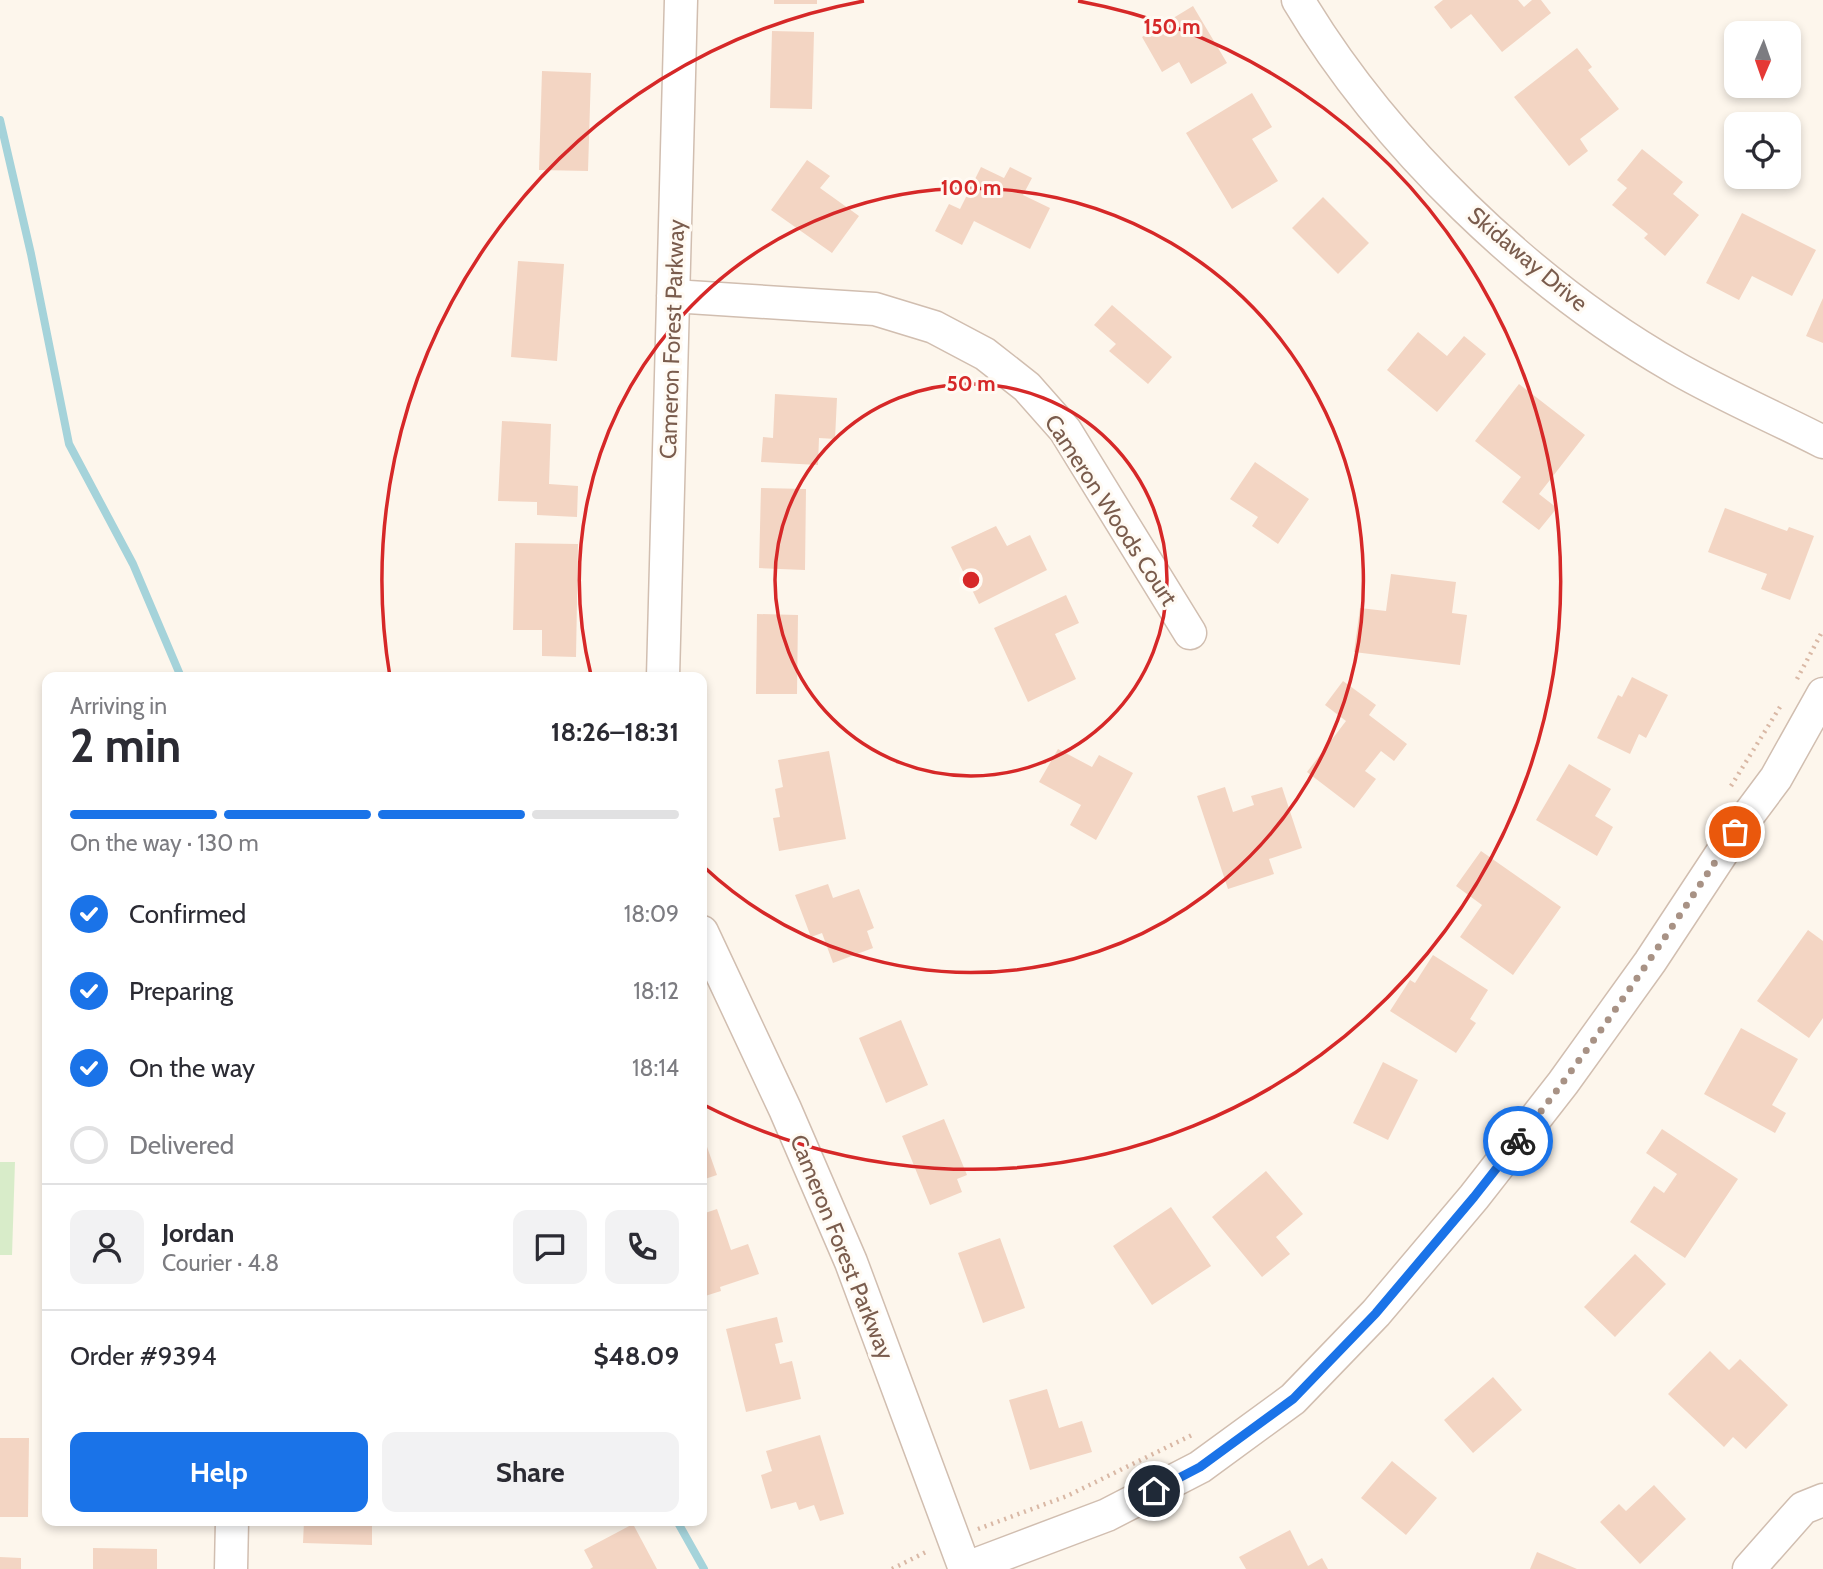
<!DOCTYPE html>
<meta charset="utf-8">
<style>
:root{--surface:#fff;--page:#f2f2f3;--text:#2b2b33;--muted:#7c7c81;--line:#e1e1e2;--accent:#1a73e8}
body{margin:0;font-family:Cabin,sans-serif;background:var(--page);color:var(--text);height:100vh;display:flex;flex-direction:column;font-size:26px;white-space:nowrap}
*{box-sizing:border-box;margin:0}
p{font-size:23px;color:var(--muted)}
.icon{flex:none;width:38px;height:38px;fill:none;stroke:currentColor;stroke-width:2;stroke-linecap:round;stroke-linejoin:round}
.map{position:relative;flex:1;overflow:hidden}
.side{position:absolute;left:42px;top:672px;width:665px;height:854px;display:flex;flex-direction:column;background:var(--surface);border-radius:14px;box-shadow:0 4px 10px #0003}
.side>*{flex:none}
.needle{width:46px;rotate:182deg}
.controls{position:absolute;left:1724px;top:21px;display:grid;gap:14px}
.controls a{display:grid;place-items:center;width:77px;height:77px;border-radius:14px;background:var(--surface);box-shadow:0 4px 10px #0003;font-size:35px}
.pin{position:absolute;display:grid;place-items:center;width:60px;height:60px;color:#fff;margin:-30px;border:4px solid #fff;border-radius:50%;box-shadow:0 2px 7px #0007}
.courier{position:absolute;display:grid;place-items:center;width:70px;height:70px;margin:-35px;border:5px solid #1a73e8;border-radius:50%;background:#fff;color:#222;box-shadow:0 2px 9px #0007}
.head em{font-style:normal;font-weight:800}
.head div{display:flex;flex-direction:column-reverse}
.head{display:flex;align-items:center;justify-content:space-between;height:119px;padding:0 28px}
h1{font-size:46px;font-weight:800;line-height:52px}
.bar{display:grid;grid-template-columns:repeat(4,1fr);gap:10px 7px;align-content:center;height:84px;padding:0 28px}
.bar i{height:9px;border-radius:5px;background:var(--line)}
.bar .current{background:var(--accent)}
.bar p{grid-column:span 4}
.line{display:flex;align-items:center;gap:18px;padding:0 28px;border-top:2px solid var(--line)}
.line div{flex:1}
.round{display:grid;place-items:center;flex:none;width:74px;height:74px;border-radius:14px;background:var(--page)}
ol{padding:0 28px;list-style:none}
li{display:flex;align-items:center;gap:21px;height:77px}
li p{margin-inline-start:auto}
li .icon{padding:7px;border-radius:50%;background:var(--accent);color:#fff;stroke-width:4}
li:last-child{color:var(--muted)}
li i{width:38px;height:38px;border:4px solid var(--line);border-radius:50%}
.cta{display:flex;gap:14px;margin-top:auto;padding:14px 28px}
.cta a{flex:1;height:80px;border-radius:14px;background:var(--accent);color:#fff;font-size:28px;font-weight:800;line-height:80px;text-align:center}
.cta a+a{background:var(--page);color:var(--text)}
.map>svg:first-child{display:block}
</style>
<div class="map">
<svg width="1823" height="1569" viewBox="0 0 1823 1569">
<rect width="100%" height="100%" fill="#fdf6ec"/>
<!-- green -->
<path fill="#d8ecc9" d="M 0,1162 L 15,1162 L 12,1255 L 0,1255 Z"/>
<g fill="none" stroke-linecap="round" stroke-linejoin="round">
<!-- stream -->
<path stroke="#a5d3da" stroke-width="8" d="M 0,120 L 31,254 L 69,444 L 133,564 L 181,677
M 677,1521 L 704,1569"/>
</g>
<!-- building -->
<path fill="#f3d5c3" d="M 774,0 L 817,0 L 817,4 L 774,4 Z
M 1443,0 L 1518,0 L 1524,7 L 1532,0 L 1541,0 L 1551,13 L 1502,52 L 1471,14 L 1451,29 L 1434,7 Z
M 1193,6 L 1227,63 L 1191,84 L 1179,62 L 1162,72 L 1142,37 Z
M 772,31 L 814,32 L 812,109 L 770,108 Z
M 1577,48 L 1592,67 L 1588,70 L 1619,109 L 1580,139 L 1588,151 L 1569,166 L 1514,97 Z
M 542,71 L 591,73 L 588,171 L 539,170 Z
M 1252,93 L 1272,127 L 1252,139 L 1278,181 L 1232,209 L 1186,133 Z
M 1642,149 L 1683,182 L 1673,194 L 1699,215 L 1665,256 L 1644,238 L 1648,234 L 1612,205 L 1627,188 L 1617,180 Z
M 807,160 L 830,176 L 820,188 L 859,216 L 832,253 L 771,210 Z
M 981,167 L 1004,178 L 1010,167 L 1032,178 L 1023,195 L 1050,208 L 1030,249 L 974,221 L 962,245 L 935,231 L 949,204 L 960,209 Z
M 1323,197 L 1369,243 L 1338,274 L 1292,228 Z
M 1742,213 L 1816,250 L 1792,296 L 1752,276 L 1739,300 L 1706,283 Z
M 518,261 L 564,264 L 557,361 L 511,357 Z
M 1823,298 L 1823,343 L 1806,336 Z
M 1112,305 L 1172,357 L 1148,384 L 1109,351 L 1116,344 L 1094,325 Z
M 1418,332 L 1447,356 L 1464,336 L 1486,354 L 1437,412 L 1387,370 Z
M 1519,384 L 1585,435 L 1539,494 L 1557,508 L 1539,530 L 1502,502 L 1521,477 L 1475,441 Z
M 775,394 L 837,398 L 835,439 L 819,438 L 818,465 L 761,462 L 763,437 L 773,438 Z
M 502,421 L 551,424 L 549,484 L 578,486 L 577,517 L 537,515 L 537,502 L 498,501 Z
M 1255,462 L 1309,499 L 1278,544 L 1252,526 L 1258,517 L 1230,499 Z
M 761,488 L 806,489 L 805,570 L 759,568 Z
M 1725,508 L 1787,531 L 1789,527 L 1814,536 L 1790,600 L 1761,589 L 1767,574 L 1708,552 Z
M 996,526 L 1007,546 L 1030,535 L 1047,570 L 979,604 L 951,547 Z
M 515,543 L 578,544 L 576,657 L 542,656 L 542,630 L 513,630 Z
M 1391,574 L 1456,582 L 1452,613 L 1467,615 L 1460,665 L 1354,652 L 1360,608 L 1386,611 Z
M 1066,595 L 1079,623 L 1055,634 L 1076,679 L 1028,702 L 994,628 Z
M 757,614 L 798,615 L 797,694 L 756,694 Z
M 1632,677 L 1668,695 L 1646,738 L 1639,734 L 1630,754 L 1597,738 L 1618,695 L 1622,697 Z
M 1343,681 L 1376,705 L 1369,715 L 1407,744 L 1394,761 L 1381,751 L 1365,771 L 1376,779 L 1354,808 L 1307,772 L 1346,721 L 1325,705 Z
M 1058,749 L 1092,767 L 1099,755 L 1133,773 L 1096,840 L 1070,825 L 1081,805 L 1039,782 Z
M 829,751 L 846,839 L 779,851 L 773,818 L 780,817 L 775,789 L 783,787 L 778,760 Z
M 1569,764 L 1611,789 L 1595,816 L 1613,827 L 1597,856 L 1536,820 Z
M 1225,787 L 1233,812 L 1254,805 L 1251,796 L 1282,787 L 1302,848 L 1269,859 L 1274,874 L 1228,889 L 1197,796 Z
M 1481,851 L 1561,907 L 1513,975 L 1460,937 L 1482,905 L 1456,886 Z
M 828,884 L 833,898 L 859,889 L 874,928 L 867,931 L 873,948 L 833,963 L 822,933 L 811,937 L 795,895 Z
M 1808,930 L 1823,941 L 1823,1018 L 1809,1038 L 1757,1001 Z
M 1433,955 L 1488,990 L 1470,1019 L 1476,1023 L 1456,1053 L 1390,1011 L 1410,980 L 1415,983 Z
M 901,1020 L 928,1085 L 886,1103 L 859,1038 Z
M 1741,1028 L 1798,1059 L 1772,1105 L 1786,1113 L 1775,1133 L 1704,1094 Z
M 1383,1062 L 1418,1080 L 1388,1140 L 1353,1123 Z
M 944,1119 L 967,1175 L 957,1179 L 962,1192 L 930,1205 L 902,1136 Z
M 1662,1129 L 1738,1179 L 1685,1258 L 1630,1222 L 1654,1186 L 1664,1193 L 1677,1174 L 1646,1153 Z
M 706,1144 L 717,1175 L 702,1180 L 702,1146 Z
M 1266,1171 L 1303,1214 L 1276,1237 L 1290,1254 L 1262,1277 L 1212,1217 Z
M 1171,1207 L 1211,1266 L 1152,1305 L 1113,1246 Z
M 717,1209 L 731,1250 L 748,1244 L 759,1274 L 720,1287 L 721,1291 L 702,1297 L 702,1214 Z
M 1000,1238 L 1025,1308 L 983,1323 L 958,1253 Z
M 1635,1254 L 1666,1284 L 1615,1337 L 1584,1307 Z
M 777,1317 L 783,1342 L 775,1344 L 780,1364 L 792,1361 L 801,1399 L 746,1412 L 726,1329 Z
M 1710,1351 L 1729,1370 L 1740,1359 L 1788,1405 L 1746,1449 L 1733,1437 L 1724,1447 L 1668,1394 Z
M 1493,1377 L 1522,1410 L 1473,1453 L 1444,1420 Z
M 1047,1389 L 1059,1428 L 1082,1421 L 1092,1452 L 1030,1470 L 1009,1400 Z
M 820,1435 L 844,1514 L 820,1521 L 814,1505 L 799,1510 L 796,1502 L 771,1509 L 761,1475 L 772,1471 L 766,1451 Z
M 0,1438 L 29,1438 L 28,1517 L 0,1517 Z
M 1392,1461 L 1437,1498 L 1406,1535 L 1361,1498 Z
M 1654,1485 L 1686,1519 L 1640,1564 L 1600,1522 L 1619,1504 L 1626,1511 Z
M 304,1521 L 372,1521 L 372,1545 L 303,1543 Z
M 633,1524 L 657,1569 L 590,1569 L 593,1567 L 584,1550 Z
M 1290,1530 L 1308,1566 L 1322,1558 L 1328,1569 L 1246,1569 L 1239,1557 Z
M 93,1548 L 157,1549 L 157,1569 L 93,1569 Z
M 1537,1552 L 1577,1569 L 1530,1569 Z
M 0,1557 L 21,1558 L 21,1569 L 0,1569 Z"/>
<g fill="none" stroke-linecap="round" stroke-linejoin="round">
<!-- street casing -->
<g stroke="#d1beb0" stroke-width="35">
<path id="street" d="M 1298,0 C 1384,144 1530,285 1676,368 C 1723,395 1774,417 1823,442
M 673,296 L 875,309 L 934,327 L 985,354 L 1027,387 L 1065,430 L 1190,633
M 663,677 L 681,0
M 702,932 L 785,1109 L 851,1262 L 965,1569
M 231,1569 L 232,1521
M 964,1569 L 1107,1515 L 1200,1467 L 1293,1399 L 1376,1313 L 1474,1197 L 1563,1083 L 1650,962 L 1735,833 L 1776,778 L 1823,694
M 1749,1569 L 1803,1508 L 1823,1500"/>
</g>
<!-- path -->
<path stroke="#d9b8a5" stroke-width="4.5" stroke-dasharray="2 5" stroke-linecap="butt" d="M 1797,679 L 1823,630
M 1731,786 L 1780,707
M 978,1529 L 1067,1496 L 1194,1434
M 892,1569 L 928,1551"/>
<!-- street -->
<use href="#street" stroke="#fff" stroke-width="32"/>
</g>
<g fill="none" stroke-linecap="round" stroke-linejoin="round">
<!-- done -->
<path stroke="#a89285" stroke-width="7" stroke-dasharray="0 12.6" d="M 1518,1141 C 1596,1042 1665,938 1735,832"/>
<!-- route -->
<path stroke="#1a73e8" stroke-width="9" d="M 1154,1491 L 1200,1467 L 1293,1399 L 1376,1313 L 1474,1197 L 1518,1141"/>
</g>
<!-- distance rings -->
<g fill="none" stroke="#d62828" stroke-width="3.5">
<circle cx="971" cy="580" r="196"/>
<path d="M591 675A392 392 0 1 1 704 867"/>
<path d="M390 677A589 589 0 0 1 864 1M1078 1A589 589 0 1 1 704 1105"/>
</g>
<g text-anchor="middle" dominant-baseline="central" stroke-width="6" stroke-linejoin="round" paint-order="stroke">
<!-- street labels -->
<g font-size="23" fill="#7a5c4d" stroke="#fffaf3">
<text transform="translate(1528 259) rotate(40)">Skidaway Drive</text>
<text transform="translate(672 339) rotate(-88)">Cameron Forest Parkway</text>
<text transform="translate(1111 510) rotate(57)">Cameron Woods Court</text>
<text transform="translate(842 1247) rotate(68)">Cameron Forest Parkway</text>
</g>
</g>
<circle cx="971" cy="580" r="10" fill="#d62828" stroke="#fffaf3" stroke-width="3.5"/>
<g font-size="21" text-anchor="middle" font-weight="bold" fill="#d62828" stroke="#fffaf3" stroke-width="6" stroke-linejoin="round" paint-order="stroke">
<text x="1172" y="34">150 m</text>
<text x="971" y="195">100 m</text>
<text x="971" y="391">50 m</text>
</g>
</svg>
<div class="controls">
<a><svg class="needle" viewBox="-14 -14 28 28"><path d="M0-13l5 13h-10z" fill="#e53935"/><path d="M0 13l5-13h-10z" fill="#7c7c81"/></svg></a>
<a><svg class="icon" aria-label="locate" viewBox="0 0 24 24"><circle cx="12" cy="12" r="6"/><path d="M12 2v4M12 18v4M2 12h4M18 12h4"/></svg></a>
</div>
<div class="pin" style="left:1735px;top:832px;background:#ea580c"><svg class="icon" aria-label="bag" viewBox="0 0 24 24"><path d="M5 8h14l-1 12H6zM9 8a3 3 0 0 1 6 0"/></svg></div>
<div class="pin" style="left:1154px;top:1491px;background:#1f2937"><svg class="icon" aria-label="home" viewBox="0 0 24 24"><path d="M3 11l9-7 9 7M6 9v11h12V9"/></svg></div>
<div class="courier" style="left:1518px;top:1141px"><svg class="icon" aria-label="bike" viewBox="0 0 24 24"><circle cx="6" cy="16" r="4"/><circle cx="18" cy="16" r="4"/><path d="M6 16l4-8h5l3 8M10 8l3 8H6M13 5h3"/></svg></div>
<section class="side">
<div class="head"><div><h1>2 min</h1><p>Arriving in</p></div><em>18:26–18:31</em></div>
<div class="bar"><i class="current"></i><i class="current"></i><i class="current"></i><i></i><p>On the way · 130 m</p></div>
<ol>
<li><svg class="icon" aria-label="check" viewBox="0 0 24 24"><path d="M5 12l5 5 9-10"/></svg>Confirmed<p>18:09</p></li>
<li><svg class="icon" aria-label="check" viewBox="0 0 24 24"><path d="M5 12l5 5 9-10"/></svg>Preparing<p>18:12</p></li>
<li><svg class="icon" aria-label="check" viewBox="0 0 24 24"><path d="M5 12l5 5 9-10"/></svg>On the way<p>18:14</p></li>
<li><i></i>Delivered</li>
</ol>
<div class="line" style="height:126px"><a class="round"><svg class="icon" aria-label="person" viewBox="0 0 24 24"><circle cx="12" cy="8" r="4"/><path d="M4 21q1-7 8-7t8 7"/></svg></a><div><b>Jordan</b><p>Courier · 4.8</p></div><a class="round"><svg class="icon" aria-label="chat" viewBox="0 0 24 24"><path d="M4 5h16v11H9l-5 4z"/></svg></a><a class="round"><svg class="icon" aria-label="phone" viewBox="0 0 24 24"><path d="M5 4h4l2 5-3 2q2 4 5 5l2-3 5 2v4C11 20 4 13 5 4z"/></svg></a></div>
<div class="line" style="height:91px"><div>Order #9394</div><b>$48.09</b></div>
<div class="cta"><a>Help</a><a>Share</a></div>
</section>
</div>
